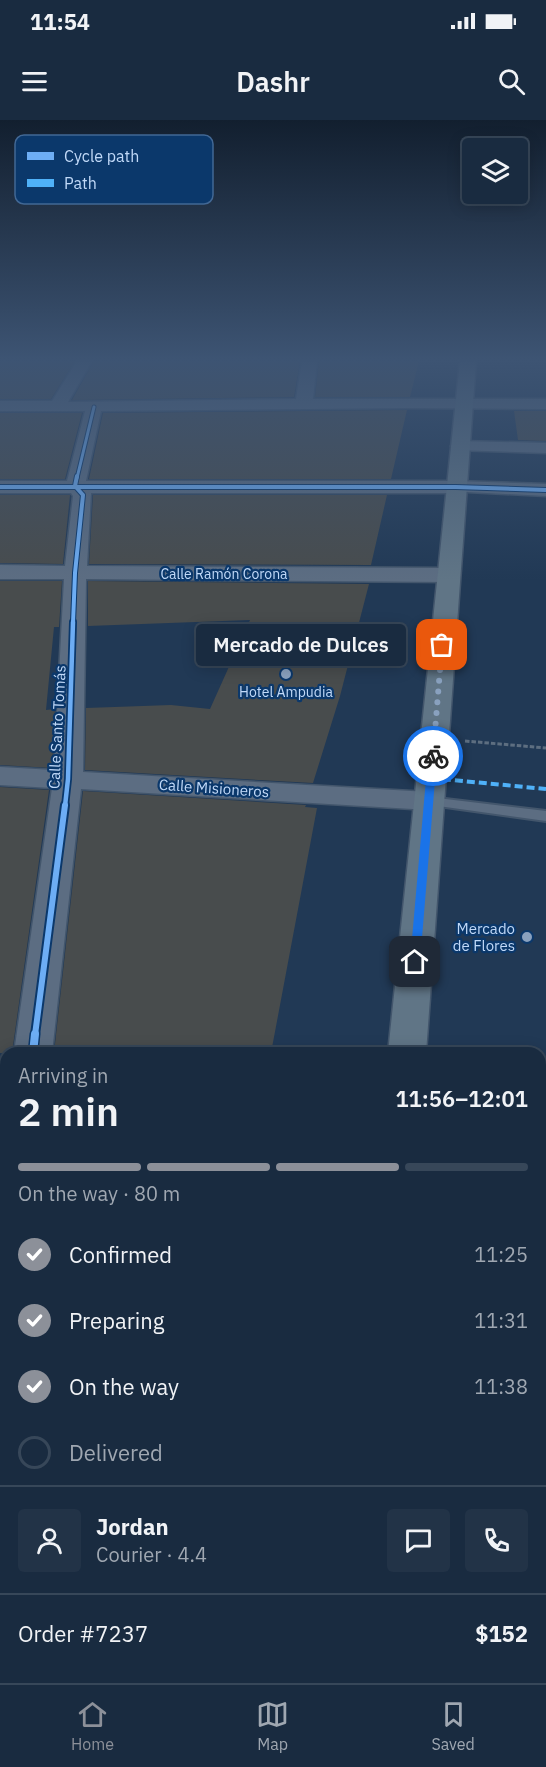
<!DOCTYPE html>
<meta charset="utf-8">
<style>
:root{--surface:#192b40;--page:#223347;--text:#f1f3f6;--muted:#9fa7b1;--line:#374759;--accent:#8c9099}
body{margin:0;font-family:"IBM Plex Sans",sans-serif;background:var(--page);color:var(--text);height:100vh;display:flex;flex-direction:column;font-size:22px;white-space:nowrap}
*{box-sizing:border-box;margin:0}
p{font-size:20px;color:var(--muted)}
.icon{flex:none;width:33px;height:33px;fill:none;stroke:currentColor;stroke-width:2;stroke-linecap:round;stroke-linejoin:round}
.map{position:relative;flex:1;overflow:hidden}
.sheet{position:absolute;left:0px;top:927px;width:546px;height:636px;display:flex;flex-direction:column;background:var(--surface);border-radius:18px 18px 0 0;box-shadow:0 3px 15px #0003,0 0 0 2px var(--line)}
.sheet>*{flex:none}
.buttons{position:absolute;left:462px;top:18px;display:grid;gap:12px}
.buttons a{display:grid;place-items:center;width:66px;height:66px;border-radius:6px;background:var(--surface);box-shadow:0 3px 15px #0003,0 0 0 2px var(--line);font-size:30px}
.pin{position:absolute;display:grid;place-items:center;width:51px;height:51px;color:#fff;margin:-26px;border-radius:12px;box-shadow:0 3px 9px #0006}
.courier{position:absolute;display:grid;place-items:center;width:60px;height:60px;margin:-30px;border:4px solid #1a73e8;border-radius:50%;background:#fff;color:#222;box-shadow:0 2px 8px #0007}
.bubble{position:absolute;height:42px;border-radius:6px;background:var(--surface);box-shadow:0 3px 15px #0003,0 0 0 2px var(--line);font-size:20px;font-weight:600;line-height:42px;text-align:center}
.headline em{font-style:normal;font-weight:600}
.headline div{display:flex;flex-direction:column-reverse}
.headline{display:flex;align-items:center;justify-content:space-between;height:102px;padding:0 18px}
h1{font-size:39px;font-weight:600;line-height:45px}
.bar{display:grid;grid-template-columns:repeat(4,1fr);gap:9px 6px;align-content:center;height:72px;padding:0 18px}
.bar i{height:8px;border-radius:4px;background:var(--line)}
.bar .current{background:var(--accent)}
.bar p{grid-column:span 4}
.line{display:flex;align-items:center;gap:15px;padding:0 18px;border-top:2px solid var(--line)}
.line div{flex:1}
.round{display:grid;place-items:center;flex:none;width:63px;height:63px;border-radius:6px;background:var(--page)}
ol{padding:0 18px;list-style:none}
li{display:flex;align-items:center;gap:18px;height:66px}
li p{margin-inline-start:auto}
li .icon{padding:6px;border-radius:50%;background:var(--accent);color:#fff;stroke-width:4}
li:last-child{color:var(--muted)}
li i{width:33px;height:33px;border:3px solid var(--line);border-radius:50%}
.status{display:flex;justify-content:space-between;align-items:center;height:42px;padding:0 30px;background:var(--surface);direction:ltr}
.status svg{height:16px;fill:currentColor}
header{display:flex;justify-content:space-between;align-items:center;height:78px;padding:0 18px;background:var(--surface);font-size:27px;font-weight:600}
.tabs{display:flex;justify-content:space-around;align-items:center;height:84px;border-top:2px solid var(--line);background:var(--surface);font-size:16px;color:var(--muted)}
.tabs a{display:grid;justify-items:center;gap:3px}
.tabs .current{color:var(--accent)}
.map>svg:first-child{display:block}
</style>
<div class="status"><b>11:54</b><svg viewBox="0 0 49 12"><path d="M0 12V9h3v3zM5 12V6h3v6zM10 12V3h3v9zM15 12V0h3v12zM26 1h20v11H26zM47 4h2v5h-2z"/></svg></div>
<header><svg class="icon" aria-label="menu" viewBox="0 0 24 24"><path d="M4 6h16M4 12h16M4 18h16"/></svg>Dashr<svg class="icon" aria-label="search" viewBox="0 0 24 24"><circle cx="10" cy="10" r="6"/><path d="M15 15l6 6"/></svg></header>
<div class="map">
<svg width="546" height="1563" viewBox="0 0 546 1563">
<rect width="100%" height="100%" fill="#213955"/>
<!-- building -->
<path fill="#484c4d" d="M 0,241 L 75,241 L 51,279 L 0,279 Z
M 94,241 L 300,241 L 294,277 L 72,280 Z
M 319,241 L 419,241 L 410,277 L 315,277 Z
M 407,290 L 391,359 L 89,359 L 103,293 Z
M 514,291 L 546,291 L 546,321 L 518,320 Z
M 0,293 L 82,293 L 65,359 L 0,359 Z
M 0,375 L 70,375 L 63,444 L 0,443 Z
M 93,375 L 387,375 L 371,445 L 89,444 Z
M 0,461 L 62,461 L 59,507 L 54,507 L 46,590 L 55,589 L 52,648 L 0,645 Z
M 88,461 L 369,464 L 340,576 L 313,663 L 85,650 L 86,588 L 171,585 L 210,589 L 250,500 L 88,506 Z
M 0,667 L 49,670 L 12,933 L 0,933 Z
M 83,671 L 306,685 L 305,687 L 317,688 L 271,933 L 54,933 Z"/>
<g fill="none" stroke-linecap="round" stroke-linejoin="round">
<!-- service casing -->
<g stroke="#43566c" stroke-width="4">
<path id="service" d="M 429,677 L 546,691 L 546,701 L 424,684 L 422,681 L 424,678 Z"/>
</g>
<!-- minor casing -->
<g stroke="#43566c" stroke-width="3">
<path id="minor" d="M 77,241 L 92,241 L 68,282 L 296,279 L 302,241 L 317,241 L 313,279 L 546,279 L 546,289 L 410,288 L 101,291 L 86,361 L 456,361 L 463,363 L 466,367 L 463,371 L 456,373 L 91,373 L 87,446 L 448,448 L 456,450 L 459,455 L 456,460 L 448,462 L 86,459 L 83,652 L 429,672 L 439,675 L 444,681 L 439,687 L 429,690 L 81,669 L 52,933 L 14,933 L 52,668 L 0,665 L 0,647 L 54,650 L 64,459 L 0,459 L 0,445 L 65,446 L 73,376 L 71,373 L 0,373 L 0,361 L 67,361 L 85,291 L 0,291 L 0,281 L 52,281 Z
M 460,321 L 546,323 L 546,333 L 454,330 L 451,326 L 454,322 Z
M 6,1087 L 6,1191 L 0,1191 L 0,1089 Z"/>
</g>
<!-- tertiary casing -->
<g stroke="#43566c" stroke-width="3">
<path id="tertiary" d="M 456,361 L 546,364 L 546,376 L 449,371 L 446,367 L 449,363 Z"/>
</g>
<!-- primary casing -->
<g stroke="#43566c" stroke-width="3">
<path id="primary" d="M 460,241 L 476,241 L 426,933 L 388,933 Z
M 0,970 L 6,971 L 6,999 L 0,998 Z
M 0,1012 L 6,1012 L 6,1042 L 0,1042 Z
M 323,1557 L 381,1557 L 381,1563 L 323,1563 Z"/>
</g>
<!-- path -->
<path stroke="#5d6e80" stroke-width="3" stroke-dasharray="4.5 2" stroke-linecap="butt" d="M 465,621 L 546,628"/>
<!-- service -->
<use href="#service" fill="#5c6d82" fill-rule="evenodd"/>
<!-- minor -->
<use href="#minor" fill="#5c6d82" fill-rule="evenodd"/>
<!-- tertiary -->
<use href="#tertiary" fill="#5c6d82" fill-rule="evenodd"/>
<!-- primary -->
<use href="#primary" fill="#607586" fill-rule="evenodd"/>
<!-- quiet-far1 -->
<path stroke="#4fb1f8" stroke-width="4" stroke-dasharray="8 4" stroke-linecap="butt" d="M 431,658 L 546,669"/>
<!-- quiet -->
<path stroke="#4fb1f8" stroke-width="8" stroke-dasharray="14 8" stroke-linecap="butt" d="M 540,1227 L 546,1228"/>
<!-- cycleway-far4 casing -->
<g stroke="#0b386b" stroke-width="5">
<path id="cycleway-far4" d="M 77,358 L 94,287"/>
</g>
<!-- cycleway-far3 casing -->
<g stroke="#0b386b" stroke-width="6">
<path id="cycleway-far3" d="M 0,367 L 456,367 L 546,370
M 73,503 L 75,453 L 83,375 L 75,366 L 77,356"/>
</g>
<!-- cycleway-far2 casing -->
<g stroke="#0b386b" stroke-width="8">
<path id="cycleway-far2" d="M 65,686 L 68,659 L 73,502"/>
</g>
<!-- cycleway-far1 casing -->
<g stroke="#0b386b" stroke-width="10">
<path id="cycleway-far1" d="M 35,915 L 65,685"/>
</g>
<!-- cycleway casing -->
<g stroke="#0b386b" stroke-width="11">
<path id="cycleway" d="M 33,933 L 35,914"/>
</g>
<!-- cycleway-far4 -->
<use href="#cycleway-far4" stroke="#6dadf4" stroke-width="3"/>
<!-- cycleway-far3 -->
<use href="#cycleway-far3" stroke="#6dadf4" stroke-width="4"/>
<!-- cycleway-far2 -->
<use href="#cycleway-far2" stroke="#6dadf4" stroke-width="4.5"/>
<!-- cycleway-far1 -->
<use href="#cycleway-far1" stroke="#6dadf4" stroke-width="6"/>
<!-- cycleway -->
<use href="#cycleway" stroke="#6dadf4" stroke-width="8"/>
</g>
<!-- sky -->
<linearGradient id="sky" x2="0" y2="1"><stop stop-color="#121f2f"/><stop offset="0.52" stop-color="#3d5473"/><stop offset="1" stop-color="#3d5473" stop-opacity="0"/></linearGradient>
<rect width="546" height="460" fill="url(#sky)"/>
<!-- route -->
<path fill="#1a73e8" d="M 433,633 L 437,636 L 420,842 L 415,845 L 410,842 L 428,636 Z"/>
<g fill="none" stroke-linecap="round" stroke-linejoin="round">
<!-- done -->
<path stroke="#89a1bf" stroke-width="6" stroke-dasharray="0 10.8" d="M 433,636 L 442,525"/>
</g>
<!-- markers -->
<g fill="#89a1bf" stroke="#0b386b" stroke-width="2">
<circle cx="286" cy="554" r="6"/>
<circle cx="527" cy="817" r="6"/>
</g>
<g text-anchor="middle" dominant-baseline="central" stroke-width="4.5" stroke-linejoin="round" paint-order="stroke">
<!-- far-street labels -->
<g font-size="14" fill="#c1d9f8" stroke="#0b386b">
<text x="224" y="454">Calle Ramón Corona</text>
</g>
<!-- far-poi labels -->
<g font-size="14" fill="#c1d9f8" stroke="#0b386b">
<text x="286" y="572">Hotel Ampudia</text>
</g>
<!-- street labels -->
<g font-size="15" fill="#c1d9f8" stroke="#0b386b">
<text transform="translate(57 607) rotate(-87)">Calle Santo Tomás</text>
<text transform="translate(214 668) rotate(4)">Calle Misioneros</text>
</g>
<!-- poi labels -->
<g font-size="15" fill="#c1d9f8" stroke="#0b386b" text-anchor="end">
<text x="515" y="808">Mercado<tspan x="515" dy="17">de Flores</tspan></text>
</g>
</g>
<!-- legend -->
<rect x="15" y="15" width="198" height="69" rx="9" fill="#0b386b" stroke="#426895" stroke-width="1.5"/>
<rect x="27" y="32" width="27" height="8" fill="#6dadf4"/>
<rect x="27" y="59" width="27" height="8" fill="#4fb1f8"/>
<g font-size="16" fill="#c1d9f8">
<text x="64" y="42">Cycle path</text>
<text x="64" y="69">Path</text>
</g>
</svg>
<div class="buttons">
<a><svg class="icon" aria-label="layers" viewBox="0 0 24 24"><path d="M12 4l9 5-9 5-9-5zM3 14l9 5 9-5"/></svg></a>
</div>
<div class="pin" style="left:442px;top:525px;background:#ea580c"><svg class="icon" aria-label="bag" viewBox="0 0 24 24"><path d="M5 8h14l-1 12H6zM9 8a3 3 0 0 1 6 0"/></svg></div>
<div class="pin" style="left:415px;top:842px;background:#1f2937"><svg class="icon" aria-label="home" viewBox="0 0 24 24"><path d="M3 11l9-7 9 7M6 9v11h12V9"/></svg></div>
<div class="courier" style="left:433px;top:636px"><svg class="icon" aria-label="bike" viewBox="0 0 24 24"><circle cx="6" cy="16" r="4"/><circle cx="18" cy="16" r="4"/><path d="M6 16l4-8h5l3 8M10 8l3 8H6M13 5h3"/></svg></div>
<div class="bubble" style="left:196px;top:504px;width:210px">Mercado de Dulces</div>
<section class="sheet">
<div class="headline"><div><h1>2 min</h1><p>Arriving in</p></div><em>11:56–12:01</em></div>
<div class="bar"><i class="current"></i><i class="current"></i><i class="current"></i><i></i><p>On the way · 80 m</p></div>
<ol>
<li><svg class="icon" aria-label="check" viewBox="0 0 24 24"><path d="M5 12l5 5 9-10"/></svg>Confirmed<p>11:25</p></li>
<li><svg class="icon" aria-label="check" viewBox="0 0 24 24"><path d="M5 12l5 5 9-10"/></svg>Preparing<p>11:31</p></li>
<li><svg class="icon" aria-label="check" viewBox="0 0 24 24"><path d="M5 12l5 5 9-10"/></svg>On the way<p>11:38</p></li>
<li><i></i>Delivered</li>
</ol>
<div class="line" style="height:108px"><a class="round"><svg class="icon" aria-label="person" viewBox="0 0 24 24"><circle cx="12" cy="8" r="4"/><path d="M4 21q1-7 8-7t8 7"/></svg></a><div><b>Jordan</b><p>Courier · 4.4</p></div><a class="round"><svg class="icon" aria-label="chat" viewBox="0 0 24 24"><path d="M4 5h16v11H9l-5 4z"/></svg></a><a class="round"><svg class="icon" aria-label="phone" viewBox="0 0 24 24"><path d="M5 4h4l2 5-3 2q2 4 5 5l2-3 5 2v4C11 20 4 13 5 4z"/></svg></a></div>
<div class="line" style="height:78px"><div>Order #7237</div><b>$152</b></div>
</section>
</div>
<nav class="tabs">
<a class="current"><svg class="icon" aria-label="home" viewBox="0 0 24 24"><path d="M3 11l9-7 9 7M6 9v11h12V9"/></svg>Home</a>
<a><svg class="icon" aria-label="map" viewBox="0 0 24 24"><path d="M3 6l6-2 6 2 6-2v14l-6 2-6-2-6 2zM9 4v14M15 6v14"/></svg>Map</a>
<a><svg class="icon" aria-label="saved" viewBox="0 0 24 24"><path d="M7 4h10v16l-5-4-5 4z"/></svg>Saved</a>
</nav>
